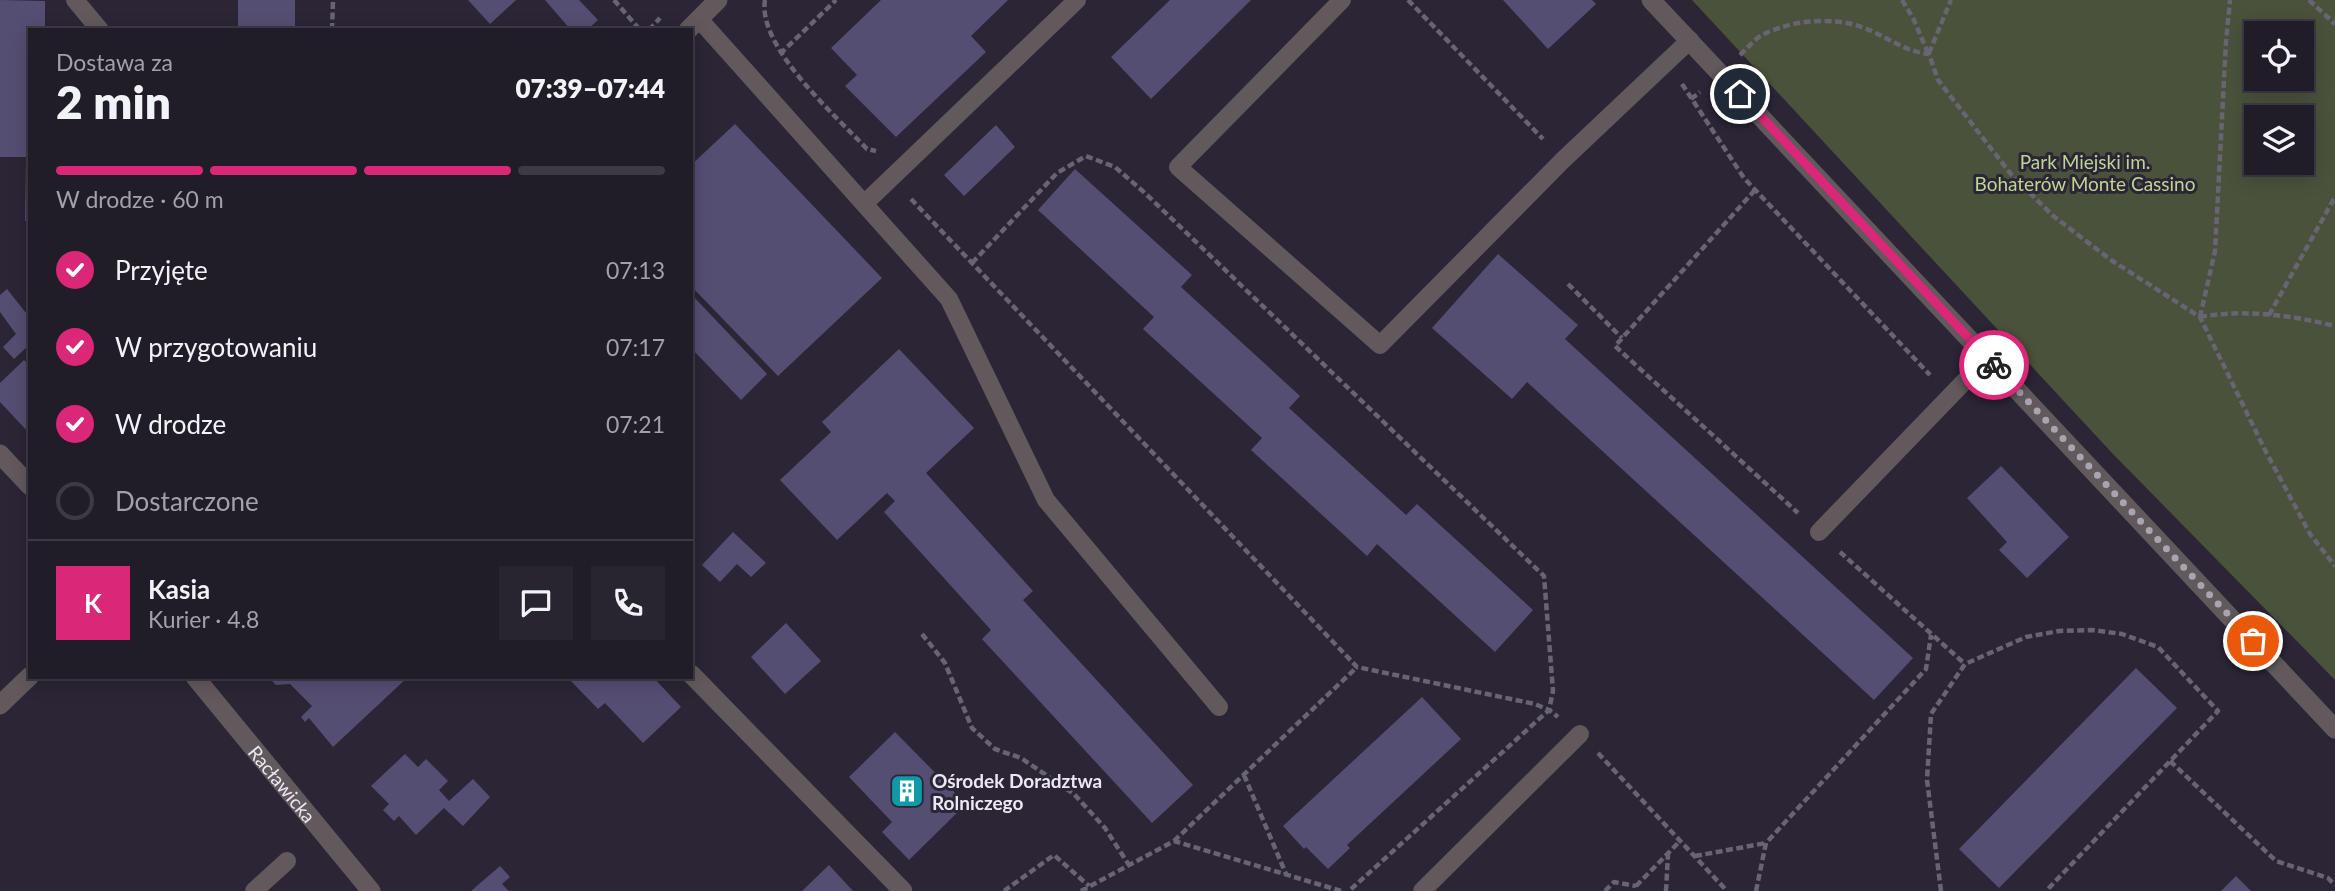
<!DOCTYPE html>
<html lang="pl">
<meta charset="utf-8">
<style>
:root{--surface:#201c28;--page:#282530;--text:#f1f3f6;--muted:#a2a1a8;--line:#3d3a45;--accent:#db2777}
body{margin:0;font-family:Lato,sans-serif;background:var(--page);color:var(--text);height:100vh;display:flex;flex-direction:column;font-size:26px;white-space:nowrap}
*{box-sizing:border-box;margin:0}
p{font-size:23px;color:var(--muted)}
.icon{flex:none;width:38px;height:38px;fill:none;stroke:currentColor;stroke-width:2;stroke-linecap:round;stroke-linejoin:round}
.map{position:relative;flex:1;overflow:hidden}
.details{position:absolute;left:28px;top:28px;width:665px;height:651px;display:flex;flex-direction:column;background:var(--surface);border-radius:0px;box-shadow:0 4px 18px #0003,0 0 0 2px var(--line)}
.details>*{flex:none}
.buttons{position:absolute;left:2244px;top:21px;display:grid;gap:14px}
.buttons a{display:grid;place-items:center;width:70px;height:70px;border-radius:0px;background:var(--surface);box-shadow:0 4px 18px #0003,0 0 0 2px var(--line);font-size:35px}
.pin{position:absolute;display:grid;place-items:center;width:60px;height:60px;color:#fff;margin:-30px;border:4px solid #fff;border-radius:50%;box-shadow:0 2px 7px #0007}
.courier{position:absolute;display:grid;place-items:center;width:70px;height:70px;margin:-35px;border:5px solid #db2777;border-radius:50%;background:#fff;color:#222;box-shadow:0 2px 9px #0007}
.overview em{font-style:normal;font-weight:800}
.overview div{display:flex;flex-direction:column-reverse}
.overview{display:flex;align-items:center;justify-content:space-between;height:119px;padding:0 28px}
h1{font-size:46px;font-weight:800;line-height:52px}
.bar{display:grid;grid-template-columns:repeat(4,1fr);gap:10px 7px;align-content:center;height:84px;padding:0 28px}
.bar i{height:9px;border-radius:5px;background:var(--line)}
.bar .current{background:var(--accent)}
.bar p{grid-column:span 4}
.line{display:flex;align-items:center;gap:18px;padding:0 28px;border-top:2px solid var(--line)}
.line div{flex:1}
.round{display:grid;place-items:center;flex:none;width:74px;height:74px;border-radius:0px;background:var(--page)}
ol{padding:0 28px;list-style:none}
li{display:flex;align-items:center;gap:21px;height:77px}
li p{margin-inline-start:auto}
li .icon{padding:7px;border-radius:50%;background:var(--accent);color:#fff;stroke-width:4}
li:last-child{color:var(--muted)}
li i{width:38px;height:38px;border:4px solid var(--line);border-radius:50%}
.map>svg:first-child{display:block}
</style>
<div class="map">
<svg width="2335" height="891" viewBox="0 0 2335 891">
<rect width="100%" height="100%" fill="#2b2535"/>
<!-- green -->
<path fill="#4a523c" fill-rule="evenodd" d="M 1692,0 L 2335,0 L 2335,680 L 2112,453 ZM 2256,33 L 2301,33 L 2301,79 L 2256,79 ZM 2256,117 L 2301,117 L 2301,163 L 2256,163 Z"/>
<!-- building -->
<path fill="#554e73" d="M 0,0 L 45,1 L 45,30 L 30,30 L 30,221 L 25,221 L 26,157 L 0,157 Z
M 238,0 L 295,0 L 295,30 L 238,30 Z
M 468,0 L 516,0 L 490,24 Z
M 545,0 L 579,0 L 598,20 L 587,30 L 571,30 Z
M 881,0 L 1008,0 L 971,36 L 986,52 L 896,137 L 845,86 L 857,75 L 831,48 Z
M 1170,0 L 1251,0 L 1151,99 L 1111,57 Z
M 1503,0 L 1592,0 L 1596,4 L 1548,49 Z
M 735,124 L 882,278 L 778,376 L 691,286 L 691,165 Z
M 996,125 L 1015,147 L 964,196 L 944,175 Z
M 1075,169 L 1192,275 L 1181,287 L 1300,396 L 1289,408 L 1406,515 L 1417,504 L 1533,610 L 1495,652 L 1377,544 L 1367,556 L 1251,450 L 1262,438 L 1143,329 L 1154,317 L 1038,210 Z
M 1498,254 L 1578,325 L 1565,339 L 1913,658 L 1874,700 L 1527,382 L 1512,399 L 1432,328 Z
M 7,289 L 30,318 L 30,348 L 28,346 L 14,359 L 3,347 L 16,334 L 0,312 L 0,295 Z
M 691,294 L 767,374 L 741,400 L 691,348 Z
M 899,349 L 974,428 L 926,473 L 1033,591 L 1023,600 L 1193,785 L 1152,823 L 982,639 L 991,630 L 884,512 L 895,501 L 887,493 L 837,540 L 780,480 L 831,432 L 822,422 Z
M 24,360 L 30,366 L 30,434 L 0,402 L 0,383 Z
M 2001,466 L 2069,537 L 2027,578 L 1999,550 L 2007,542 L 1967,498 Z
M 733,532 L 766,563 L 751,577 L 737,564 L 720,582 L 702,565 Z
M 786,623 L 821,661 L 785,694 L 751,657 Z
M 2136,668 L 2177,708 L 1999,888 L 1959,849 Z
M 268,677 L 408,677 L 333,747 L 309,718 L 305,722 L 301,717 L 312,706 L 290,684 L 276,685 Z
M 567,677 L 653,677 L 681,707 L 643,743 L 605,703 L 598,709 Z
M 1422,697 L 1461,739 L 1347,845 L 1350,848 L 1328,869 L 1306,847 L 1304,849 L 1283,826 Z
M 895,732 L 966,804 L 909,860 L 882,832 L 892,822 L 849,777 Z
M 405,754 L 418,767 L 426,759 L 448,781 L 439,790 L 449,801 L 473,779 L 490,797 L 463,826 L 444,808 L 416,835 L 399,816 L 394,821 L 383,810 L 389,804 L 371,786 Z
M 829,865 L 853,891 L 802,891 Z
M 500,866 L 510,877 L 502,884 L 509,891 L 471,891 Z
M 2236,876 L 2251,891 L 2221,891 Z"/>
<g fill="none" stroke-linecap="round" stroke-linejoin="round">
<!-- path -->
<path stroke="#696472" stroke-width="4.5" stroke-dasharray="7 3.5" stroke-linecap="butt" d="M 614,0 L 640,30
M 765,0 C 757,47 836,116 867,149 L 876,151
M 1408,0 L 1543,139
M 1902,0 L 1913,18 L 1928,53
M 2309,0 L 2335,24
M 332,30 L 333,0
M 649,30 L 660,18
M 1929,53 L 1951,0
M 780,54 L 836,0
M 1740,55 C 1747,49 1755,38 1764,34 C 1793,20 1834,16 1864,28 C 1886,36 1905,52 1929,54 L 1938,80 L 2010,173 L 2052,215 L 2111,260 L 2200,317 L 2265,450 L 2310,534 L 2335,566
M 1682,84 L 1744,178 L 1930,375
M 1691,99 L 1700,92
M 1755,190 L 1615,346 L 1798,513
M 911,199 L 1357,667 L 1535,704 L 1549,710 L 1558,717
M 972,263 L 1057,173 L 1086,156 L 1115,167 L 1146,194 L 1544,576 L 1553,691 L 1549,710 L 1349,891
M 1568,284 L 1622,338
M 2269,315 L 2335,197
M 2200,317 L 2215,251 L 2226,42 L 2230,0
M 2200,317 C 2244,309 2291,315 2335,326
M 1840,552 L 1965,664
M 922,634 L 945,663 L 972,728 L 995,749 L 1021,758 L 1074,794 L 1105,828 L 1129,865
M 1598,753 L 1727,891
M 2170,761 L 2276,861 L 2328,878 L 2335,885
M 1244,775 L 1286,874
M 1174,841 L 1357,667
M 1695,856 L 1766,843
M 1636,886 L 1680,841
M 1004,891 L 1054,855 L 1089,886
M 1081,891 L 1174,841 L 1341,891
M 1605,891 L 1614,882 L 1636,886
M 1666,891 L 1668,854
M 1756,891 L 1766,843 L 1926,669 L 1931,635
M 1941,891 L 1927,780 L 1931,714 L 1965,664 L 2026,637 L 2059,631 L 2092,630 L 2122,634 L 2158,647 L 2218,711 L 2046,891"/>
<!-- service -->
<path stroke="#62595d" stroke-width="18" d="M 75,0 L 100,30
M 1342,0 L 1178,167 L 1380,345 L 1563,160 L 1690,40
M 699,19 L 949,299 L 1046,500 L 1219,707
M 864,204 L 1077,0
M 1819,532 L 1987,358
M 254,891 L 287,861
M 1422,891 L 1580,734"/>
<!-- minor -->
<g stroke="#62595d" stroke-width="19">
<path d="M 1651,0 L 2335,729"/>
<path d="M 688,30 L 718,0"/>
<path d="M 0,454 L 30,486"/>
<path d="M 691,674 L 903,891"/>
<path id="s1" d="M 195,677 L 371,891"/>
<path d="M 0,705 L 30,676"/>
</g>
</g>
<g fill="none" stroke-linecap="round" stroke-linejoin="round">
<!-- done -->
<path stroke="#a8a4b0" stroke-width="7" stroke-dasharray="0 12.6" d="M 1994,365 L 2253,641"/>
<!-- route -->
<path stroke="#db2777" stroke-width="9" d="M 1740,94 L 1994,365"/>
</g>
<!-- icons -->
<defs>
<g id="building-square" transform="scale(1.75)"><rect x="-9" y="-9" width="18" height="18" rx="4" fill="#0f9aa8" stroke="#2b2535"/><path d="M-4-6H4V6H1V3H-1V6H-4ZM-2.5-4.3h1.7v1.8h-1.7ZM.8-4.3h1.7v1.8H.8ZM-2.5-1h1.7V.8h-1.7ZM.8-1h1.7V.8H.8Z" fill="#fff"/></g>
</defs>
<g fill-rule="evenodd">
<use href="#building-square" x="907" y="791"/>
</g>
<g text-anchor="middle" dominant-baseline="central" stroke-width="6" stroke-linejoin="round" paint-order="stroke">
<!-- park labels -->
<g font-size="19" fill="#bed492" stroke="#2b2535">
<text x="2085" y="161">Park Miejski im.<tspan x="2085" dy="22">Bohaterów Monte Cassino</tspan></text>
</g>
<!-- poi labels -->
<g font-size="19" font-weight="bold" fill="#ece8f3" stroke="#2b2535" text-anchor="start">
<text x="932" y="780">Ośrodek Doradztwa<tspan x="932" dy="22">Rolniczego</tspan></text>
</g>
<!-- street labels -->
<g font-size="19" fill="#ece8f3" stroke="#2b2535">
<text stroke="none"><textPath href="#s1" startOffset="138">Racławicka</textPath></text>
</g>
</g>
</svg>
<div class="buttons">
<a><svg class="icon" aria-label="locate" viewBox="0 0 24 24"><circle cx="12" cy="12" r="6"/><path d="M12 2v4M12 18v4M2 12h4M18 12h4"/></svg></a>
<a><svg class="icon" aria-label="layers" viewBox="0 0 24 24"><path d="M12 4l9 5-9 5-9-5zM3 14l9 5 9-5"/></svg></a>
</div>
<div class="pin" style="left:2253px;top:641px;background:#ea580c"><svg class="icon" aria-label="bag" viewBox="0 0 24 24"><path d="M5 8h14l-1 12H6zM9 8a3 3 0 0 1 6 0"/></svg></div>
<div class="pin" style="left:1740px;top:94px;background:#1f2937"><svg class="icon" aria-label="home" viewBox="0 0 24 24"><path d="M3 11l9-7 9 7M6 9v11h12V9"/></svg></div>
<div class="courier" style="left:1994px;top:365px"><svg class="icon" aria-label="bike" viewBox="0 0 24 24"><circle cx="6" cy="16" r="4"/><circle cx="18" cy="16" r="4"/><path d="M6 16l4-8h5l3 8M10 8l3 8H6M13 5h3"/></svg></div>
<section class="details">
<div class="overview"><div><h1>2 min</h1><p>Dostawa za</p></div><em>07:39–07:44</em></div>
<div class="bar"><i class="current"></i><i class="current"></i><i class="current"></i><i></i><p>W drodze · 60 m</p></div>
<ol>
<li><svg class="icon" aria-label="check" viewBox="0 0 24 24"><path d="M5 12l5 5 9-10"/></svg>Przyjęte<p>07:13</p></li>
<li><svg class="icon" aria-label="check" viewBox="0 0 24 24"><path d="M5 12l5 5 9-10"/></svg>W przygotowaniu<p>07:17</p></li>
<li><svg class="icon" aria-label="check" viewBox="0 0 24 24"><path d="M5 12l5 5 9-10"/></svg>W drodze<p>07:21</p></li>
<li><i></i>Dostarczone</li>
</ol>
<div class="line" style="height:126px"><b class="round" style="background:var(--accent);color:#fff">K</b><div><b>Kasia</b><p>Kurier · 4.8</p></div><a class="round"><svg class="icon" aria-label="chat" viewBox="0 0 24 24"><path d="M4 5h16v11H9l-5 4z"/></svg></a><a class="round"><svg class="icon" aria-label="phone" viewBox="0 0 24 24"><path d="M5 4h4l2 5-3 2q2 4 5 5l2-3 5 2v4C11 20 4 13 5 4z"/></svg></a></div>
</section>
</div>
